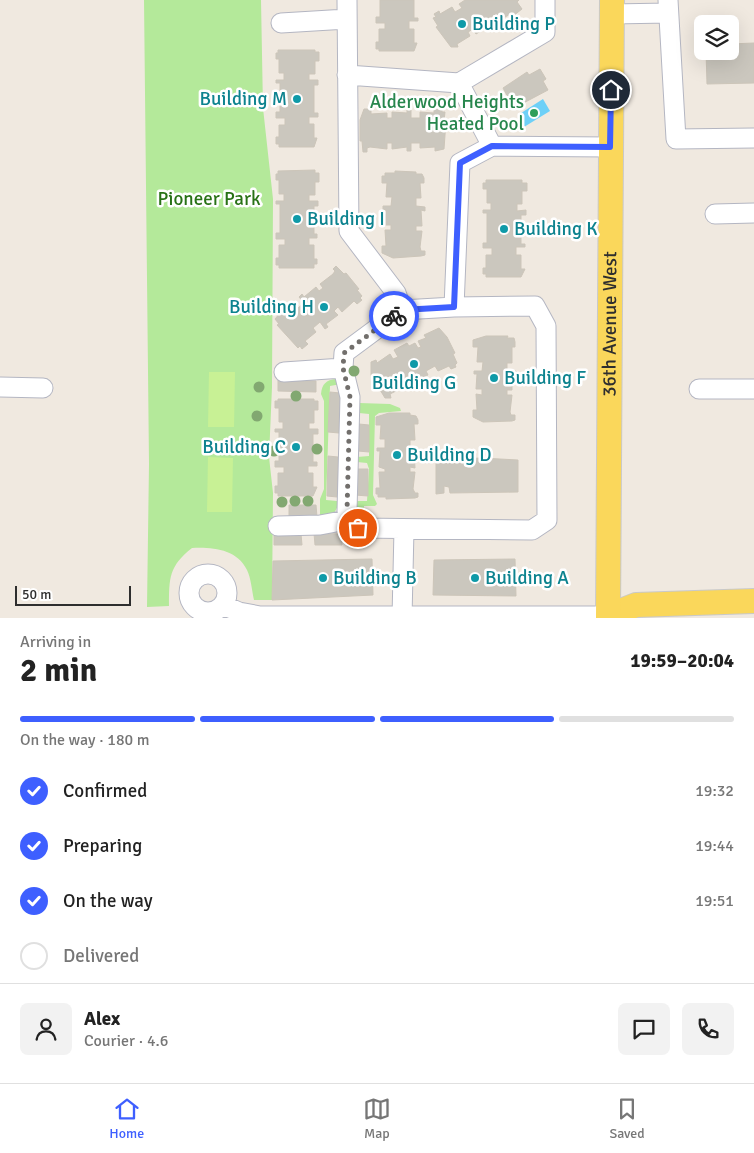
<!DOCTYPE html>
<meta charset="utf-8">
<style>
:root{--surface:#fff;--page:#f2f2f2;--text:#222;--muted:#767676;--line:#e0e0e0;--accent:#3e5fff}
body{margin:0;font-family:Signika,sans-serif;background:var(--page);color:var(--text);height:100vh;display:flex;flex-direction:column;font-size:19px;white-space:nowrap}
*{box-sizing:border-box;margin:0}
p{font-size:16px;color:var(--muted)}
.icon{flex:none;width:28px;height:28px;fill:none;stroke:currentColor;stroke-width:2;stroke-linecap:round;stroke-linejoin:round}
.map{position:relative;height:618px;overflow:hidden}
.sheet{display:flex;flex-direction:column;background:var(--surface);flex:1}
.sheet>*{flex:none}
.controls{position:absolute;left:694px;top:15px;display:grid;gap:10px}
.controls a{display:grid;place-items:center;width:45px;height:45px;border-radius:8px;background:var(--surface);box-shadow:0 5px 20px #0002;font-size:25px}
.scale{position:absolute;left:15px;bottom:12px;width:116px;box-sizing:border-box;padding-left:5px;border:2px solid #2e2e2e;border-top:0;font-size:14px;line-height:18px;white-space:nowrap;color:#2e2e2e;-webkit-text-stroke:4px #fff;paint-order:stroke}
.pin{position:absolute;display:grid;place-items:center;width:42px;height:42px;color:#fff;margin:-21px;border:2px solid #fff;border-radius:50%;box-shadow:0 1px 5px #0007}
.courier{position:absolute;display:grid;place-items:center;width:50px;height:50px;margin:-25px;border:4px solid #3e5fff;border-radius:50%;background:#fff;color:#222;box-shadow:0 1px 6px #0007}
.headline em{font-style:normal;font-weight:800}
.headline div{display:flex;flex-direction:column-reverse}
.headline{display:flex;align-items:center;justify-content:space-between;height:85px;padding:0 20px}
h1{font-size:32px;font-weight:800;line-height:38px}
.bar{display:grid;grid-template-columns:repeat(4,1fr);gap:8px 5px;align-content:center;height:60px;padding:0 20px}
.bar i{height:6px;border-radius:4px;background:var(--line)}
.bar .on{background:var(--accent)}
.bar p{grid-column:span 4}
.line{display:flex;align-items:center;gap:12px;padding:0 20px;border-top:1px solid var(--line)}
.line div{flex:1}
.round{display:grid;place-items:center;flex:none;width:52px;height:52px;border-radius:8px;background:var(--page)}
ol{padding:0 20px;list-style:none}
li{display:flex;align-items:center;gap:15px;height:55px}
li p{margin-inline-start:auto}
li .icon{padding:5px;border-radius:50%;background:var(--accent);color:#fff;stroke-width:4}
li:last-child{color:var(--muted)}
li i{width:28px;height:28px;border:2px solid var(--line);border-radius:50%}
.tab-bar{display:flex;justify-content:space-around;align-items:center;height:70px;border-top:1px solid var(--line);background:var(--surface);font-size:14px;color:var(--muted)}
.tab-bar a{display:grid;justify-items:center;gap:2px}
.tab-bar .on{color:var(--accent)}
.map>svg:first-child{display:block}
</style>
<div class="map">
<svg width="754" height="618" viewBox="0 0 754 618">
<rect width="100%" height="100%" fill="#f0e9e0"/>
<!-- green -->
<path fill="#b4e99a" d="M 144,0 L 261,0 L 263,108 L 273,199 L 272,387 L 269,457 L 273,493 L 272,600 L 254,600 C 252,591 251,578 247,570 C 237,549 212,547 192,548 C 169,566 169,578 169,606 L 147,607 L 149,464 Z
M 336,379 L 340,380 L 341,384 L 330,386 L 326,500 L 337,501 L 338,506 L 333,515 L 320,516 L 320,499 L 324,489 L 324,401 L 321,394 C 322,384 326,380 336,379 Z
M 359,403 L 390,404 L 400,408 L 401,411 L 379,413 L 375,416 L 373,495 L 377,504 L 375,506 L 364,506 L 364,517 L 358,515 L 355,501 L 367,501 L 369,469 L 367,463 L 357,462 L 357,457 L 369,456 L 369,414 L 359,413 Z"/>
<!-- pitch -->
<path fill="#c8f195" d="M 209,372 L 235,372 L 234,427 L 208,427 Z
M 208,457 L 233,458 L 232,512 L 207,512 Z"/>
<!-- water -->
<path fill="#6ed0f7" d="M 543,99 L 550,111 L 524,127 L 518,115 Z"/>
<!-- building -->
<path fill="#cbc7be" stroke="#ccc5b9" d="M 380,0 L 414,0 L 414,18 L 418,18 L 418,21 L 409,21 L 409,29 L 414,29 L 414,43 L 417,43 L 414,51 L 379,51 L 379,49 L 376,49 L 376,42 L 379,42 L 379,29 L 385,29 L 385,23 L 376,23 L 376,17 L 380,17 Z
M 465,0 L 519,0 L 517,2 L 522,9 L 513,16 L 512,13 L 500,20 L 497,14 L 487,20 L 489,26 L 476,34 L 473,29 L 468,32 L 470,36 L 457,44 L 458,47 L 451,47 L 436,27 L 438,26 L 433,18 L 436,17 L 434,14 L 439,11 L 440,14 L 452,7 L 455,12 L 462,8 L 459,4 Z
M 754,43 L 754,83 L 707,84 L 706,51 L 730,51 L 730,44 Z
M 278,50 L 315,50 L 315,52 L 319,52 L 319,61 L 315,61 L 315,74 L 309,74 L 309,80 L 318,80 L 318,85 L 314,85 L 314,113 L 318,113 L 318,117 L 309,117 L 309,124 L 314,124 L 314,138 L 317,138 L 314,147 L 279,147 L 279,144 L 276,144 L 276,137 L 279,137 L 279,125 L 285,125 L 285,118 L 276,118 L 276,112 L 280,112 L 280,83 L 276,83 L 276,80 L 284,80 L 284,73 L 279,73 L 279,59 L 276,59 L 276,53 L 278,53 Z
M 540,69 L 546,79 L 543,81 L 548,90 L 514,108 L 503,88 L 527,72 L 529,75 Z
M 364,109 L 371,109 L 371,114 L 387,113 L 387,118 L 392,118 L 392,112 L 407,113 L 407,110 L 411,110 L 411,118 L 420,118 L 420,112 L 434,113 L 434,109 L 442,109 L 442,112 L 445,112 L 444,121 L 446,121 L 444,149 L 435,151 L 435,147 L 420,148 L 420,143 L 411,143 L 411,151 L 407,151 L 407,147 L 392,149 L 392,143 L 387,143 L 387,149 L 370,147 L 367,148 L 367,152 L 363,152 L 362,141 L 360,141 L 360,120 Z
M 315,170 L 315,173 L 319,173 L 319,182 L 315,182 L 315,195 L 309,195 L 309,201 L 318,201 L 318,206 L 314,206 L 314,234 L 317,234 L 317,238 L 309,238 L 309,245 L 314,245 L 314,259 L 317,259 L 317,264 L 314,264 L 314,268 L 279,268 L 279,265 L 276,265 L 276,258 L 279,258 L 279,245 L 285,245 L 285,239 L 276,239 L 276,233 L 280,233 L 280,204 L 276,204 L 276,201 L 284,201 L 284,194 L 279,194 L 279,180 L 276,180 L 276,174 L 278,174 L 278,171 Z
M 395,171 L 416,172 L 416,174 L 422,174 L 424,178 L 424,183 L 420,183 L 421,198 L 416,198 L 416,206 L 425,207 L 425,211 L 421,210 L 422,226 L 416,226 L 416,231 L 422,231 L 420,247 L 421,251 L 425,251 L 425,255 L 421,256 L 393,258 L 382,253 L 382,246 L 386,246 L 385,230 L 391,230 L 391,225 L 385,225 L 386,210 L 383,210 L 383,206 L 391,206 L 392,197 L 386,197 L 387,183 L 382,183 L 382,176 L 385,176 L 385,173 L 395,173 Z
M 486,180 L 522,180 L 522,183 L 527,183 L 527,191 L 522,191 L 522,204 L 517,204 L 517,211 L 526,210 L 526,215 L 521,215 L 521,244 L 525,244 L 525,247 L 516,247 L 516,255 L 521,255 L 521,269 L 525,269 L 521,277 L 486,277 L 486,274 L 483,274 L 483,268 L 486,268 L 486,255 L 492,255 L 492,248 L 483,248 L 483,243 L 487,243 L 487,213 L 483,213 L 483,210 L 491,210 L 491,203 L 487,203 L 487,189 L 483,189 L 483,183 L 486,183 Z
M 336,266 L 344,274 L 346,273 L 359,289 L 357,290 L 362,296 L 360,298 L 362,300 L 357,304 L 354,301 L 342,312 L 338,307 L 334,311 L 338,315 L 326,324 L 328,327 L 325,329 L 320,322 L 313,328 L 316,332 L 305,341 L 308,344 L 302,349 L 300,346 L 298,348 L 277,325 L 279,324 L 275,319 L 281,312 L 283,315 L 295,304 L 298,308 L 304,303 L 299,297 L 302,294 L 304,297 L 316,287 L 319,291 L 323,288 L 320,284 L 333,274 L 335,271 L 333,269 Z
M 439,328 L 447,337 L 455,353 L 453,354 L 457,363 L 455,365 L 456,367 L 451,369 L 449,366 L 438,371 L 435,366 L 426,371 L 428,375 L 415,381 L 417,383 L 412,377 L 402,382 L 404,387 L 390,394 L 391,398 L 385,398 L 371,375 L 371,362 L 376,360 L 377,363 L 390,354 L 393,359 L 398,357 L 394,350 L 407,343 L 409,346 L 415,343 L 418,348 L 421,347 L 418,341 L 426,338 L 424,335 Z
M 486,336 L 508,336 L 507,338 L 514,338 L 515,342 L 515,347 L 512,347 L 512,363 L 507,363 L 507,371 L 516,371 L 516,375 L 512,375 L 512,390 L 507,390 L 507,395 L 512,395 L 510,412 L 511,415 L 515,415 L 515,420 L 512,421 L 483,422 L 473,417 L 473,410 L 477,410 L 476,394 L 482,395 L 482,389 L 476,389 L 477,374 L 474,374 L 474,371 L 482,371 L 483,362 L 477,362 L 478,347 L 473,347 L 473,340 Z
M 278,380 L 316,381 L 316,392 L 278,391 Z
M 330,392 L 340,393 L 339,433 L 328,432 Z
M 278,399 L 314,399 L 314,401 L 318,401 L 318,410 L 314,410 L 314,423 L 309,423 L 309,429 L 318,429 L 318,434 L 313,434 L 313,462 L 317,462 L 317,466 L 308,466 L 308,473 L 313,473 L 313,487 L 317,487 L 313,496 L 278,496 L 278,493 L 275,493 L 275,486 L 278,486 L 278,473 L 284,473 L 284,467 L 275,467 L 275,461 L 279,461 L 279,432 L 275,432 L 275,429 L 283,429 L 283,422 L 279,422 L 279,408 L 275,408 L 275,401 L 278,401 Z
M 389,413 L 410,413 L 410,415 L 416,416 L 418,420 L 418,424 L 414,424 L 415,440 L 410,440 L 410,448 L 418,448 L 418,452 L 414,452 L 415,468 L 410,467 L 410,472 L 415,472 L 413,489 L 415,493 L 418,493 L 418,497 L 415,498 L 386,499 L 386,497 L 378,497 L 378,494 L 376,494 L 376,488 L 380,488 L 379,472 L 385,472 L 385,469 L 379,467 L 380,451 L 377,451 L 377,448 L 385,448 L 385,439 L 380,439 L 381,425 L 376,425 L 376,417 Z
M 359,424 L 369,425 L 369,452 L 358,451 Z
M 328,456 L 338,457 L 337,497 L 327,496 Z
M 481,458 L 518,460 L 518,492 L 450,493 L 449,487 L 444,486 L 444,493 L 436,494 L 436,460 Z
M 358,469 L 368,469 L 368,496 L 355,495 Z
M 289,505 L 316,505 L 317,517 L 289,516 Z
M 314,533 L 341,534 L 342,545 L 315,545 Z
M 274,534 L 301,534 L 302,545 L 274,545 Z
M 372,559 L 373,595 L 272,600 L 273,561 Z
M 515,559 L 516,596 L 433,595 L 434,560 Z"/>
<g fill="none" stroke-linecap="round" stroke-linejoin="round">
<!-- minor casing -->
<g stroke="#b4b6c2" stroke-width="21">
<path id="minor" d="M 347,0 L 349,231 L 396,293 L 402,310
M 668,0 L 676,139 L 754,138
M 612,14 L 668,13
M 281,23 L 347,19
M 347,75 L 459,83 L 545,32 L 545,0
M 459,83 L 492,146
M 715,214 L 754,213
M 454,307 L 402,310 L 344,353 L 343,368 L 350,397 L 347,511 L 358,528 L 532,530 L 547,520 L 546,326 L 535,306 L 454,307 L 460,163 L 492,146 L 610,147
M 284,372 L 343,368
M 0,387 L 43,388
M 699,389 L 754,389
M 278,526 L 320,525 L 352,519
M189 593a19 19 0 1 1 38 0a19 19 0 1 1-38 0Z
M 223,605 L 239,612 L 260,616 L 608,616
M 402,618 L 404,529"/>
</g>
<!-- major casing -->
<g stroke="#c9c9c9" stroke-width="26">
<g id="major">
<path d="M 608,616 L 636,605 L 754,601"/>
<path id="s1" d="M 608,618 L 612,0"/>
</g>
</g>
<!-- minor -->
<use href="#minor" stroke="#fff" stroke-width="19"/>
<!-- major -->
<use href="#major" stroke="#fad75b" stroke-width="24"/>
</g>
<!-- trees -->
<g fill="#82a871">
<circle cx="354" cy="371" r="5.5"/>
<circle cx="259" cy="387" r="5.5"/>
<circle cx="296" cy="396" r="5.5"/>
<circle cx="257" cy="416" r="5.5"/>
<circle cx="317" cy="449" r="5.5"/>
<circle cx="274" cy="451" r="5.5"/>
<circle cx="295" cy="501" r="5.5"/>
<circle cx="308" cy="501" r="5.5"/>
<circle cx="282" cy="502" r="5.5"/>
</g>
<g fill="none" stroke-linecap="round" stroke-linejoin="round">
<!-- done -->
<path stroke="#726f6c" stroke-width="5" stroke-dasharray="0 9" d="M 358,528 L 347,511 L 350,397 L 343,368 L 344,353 L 394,316"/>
<!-- route -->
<path stroke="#3e5fff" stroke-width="6" d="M 394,316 L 402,310 L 454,307 L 460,163 L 492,146 L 610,147 L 611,90"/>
</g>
<!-- markers -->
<g fill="#0f9aa8" stroke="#fff" stroke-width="2">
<circle cx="462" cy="24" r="5"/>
<circle cx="297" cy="99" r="5"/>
<circle cx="297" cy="219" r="5"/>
<circle cx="504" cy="229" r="5"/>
<circle cx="324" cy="307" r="5"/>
<circle cx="414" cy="364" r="5"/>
<circle cx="494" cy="378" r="5"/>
<circle cx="296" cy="447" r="5"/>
<circle cx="397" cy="455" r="5"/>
<circle cx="323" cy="578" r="5"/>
<circle cx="475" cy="578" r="5"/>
</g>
<circle fill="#2e9e5b" stroke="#fff" stroke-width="2" cx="534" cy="113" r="5"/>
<g text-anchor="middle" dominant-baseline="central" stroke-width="5" stroke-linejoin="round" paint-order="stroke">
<!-- culture labels -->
<g font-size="19" fill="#0d838f" stroke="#fff" text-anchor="start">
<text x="472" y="24">Building P</text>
<text x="287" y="99" text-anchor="end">Building M</text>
<text x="307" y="219">Building I</text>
<text x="514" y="229">Building K</text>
<text x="314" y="307" text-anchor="end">Building H</text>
<text x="504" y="378">Building F</text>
<text x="414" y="383" text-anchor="middle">Building G</text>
<text x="286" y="447" text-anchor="end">Building C</text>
<text x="407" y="455">Building D</text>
<text x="333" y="578">Building B</text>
<text x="485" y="578">Building A</text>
</g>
<!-- leisure labels -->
<g font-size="19" fill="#27864d" stroke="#fff" text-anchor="end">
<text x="524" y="102">Alderwood Heights<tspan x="524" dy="22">Heated Pool</tspan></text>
</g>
<!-- park labels -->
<g font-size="19" fill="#287216" stroke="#fff">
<text x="209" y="199">Pioneer Park</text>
</g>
<!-- street labels -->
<g font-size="19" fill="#2e2e2e" stroke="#fff">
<text stroke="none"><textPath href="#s1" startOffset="294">36th Avenue West</textPath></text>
</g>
</g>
</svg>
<div class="controls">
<a><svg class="icon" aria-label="layers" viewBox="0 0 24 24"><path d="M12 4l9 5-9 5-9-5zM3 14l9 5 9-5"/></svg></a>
</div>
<div class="scale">50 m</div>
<div class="pin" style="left:358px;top:528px;background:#ea580c"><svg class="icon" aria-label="bag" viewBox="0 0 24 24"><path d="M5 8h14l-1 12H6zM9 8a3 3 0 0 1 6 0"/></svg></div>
<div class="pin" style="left:611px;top:90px;background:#1f2937"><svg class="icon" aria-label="home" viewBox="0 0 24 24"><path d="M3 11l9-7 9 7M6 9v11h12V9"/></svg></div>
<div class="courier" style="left:394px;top:316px"><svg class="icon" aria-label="bike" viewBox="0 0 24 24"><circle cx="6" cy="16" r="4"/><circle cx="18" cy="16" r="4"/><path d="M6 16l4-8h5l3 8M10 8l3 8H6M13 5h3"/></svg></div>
</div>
<section class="sheet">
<div class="headline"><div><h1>2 min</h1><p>Arriving in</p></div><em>19:59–20:04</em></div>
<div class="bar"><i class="on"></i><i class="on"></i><i class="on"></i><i></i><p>On the way · 180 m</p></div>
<ol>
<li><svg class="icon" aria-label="check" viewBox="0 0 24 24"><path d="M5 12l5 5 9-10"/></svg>Confirmed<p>19:32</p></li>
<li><svg class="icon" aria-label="check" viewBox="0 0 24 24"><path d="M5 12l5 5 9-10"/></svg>Preparing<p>19:44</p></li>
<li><svg class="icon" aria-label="check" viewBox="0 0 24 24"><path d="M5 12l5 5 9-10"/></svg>On the way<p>19:51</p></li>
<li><i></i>Delivered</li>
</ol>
<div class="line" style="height:90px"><a class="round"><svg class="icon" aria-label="person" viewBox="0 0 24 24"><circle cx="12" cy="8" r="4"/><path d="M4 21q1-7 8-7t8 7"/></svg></a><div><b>Alex</b><p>Courier · 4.6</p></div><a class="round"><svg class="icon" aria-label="chat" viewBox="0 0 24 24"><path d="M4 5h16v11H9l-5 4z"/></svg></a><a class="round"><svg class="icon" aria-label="phone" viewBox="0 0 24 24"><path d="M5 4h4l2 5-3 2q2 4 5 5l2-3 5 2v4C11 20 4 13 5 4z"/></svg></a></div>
</section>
<nav class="tab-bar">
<a class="on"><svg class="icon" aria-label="home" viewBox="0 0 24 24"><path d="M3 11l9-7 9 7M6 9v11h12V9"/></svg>Home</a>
<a><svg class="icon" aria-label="map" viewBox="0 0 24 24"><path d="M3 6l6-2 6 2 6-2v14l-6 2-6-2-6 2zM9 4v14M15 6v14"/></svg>Map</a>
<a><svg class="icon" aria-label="saved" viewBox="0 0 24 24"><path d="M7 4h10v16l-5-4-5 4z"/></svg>Saved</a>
</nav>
